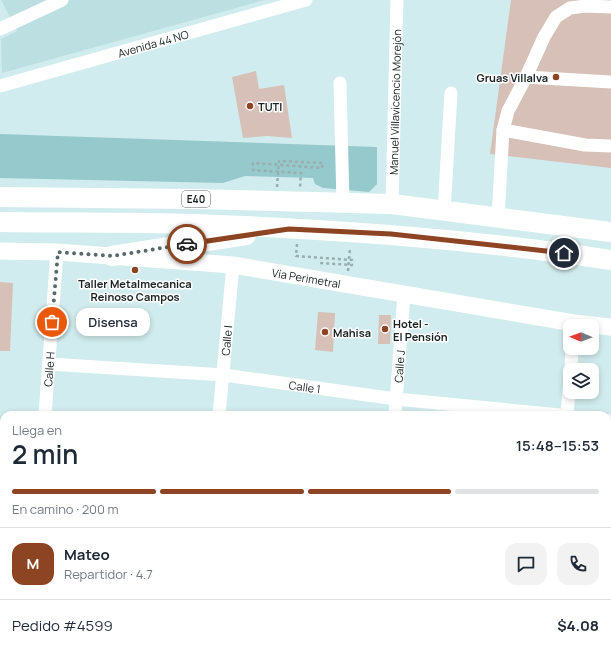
<!DOCTYPE html>
<html lang="es">
<meta charset="utf-8">
<style>
:root{--surface:#fff;--page:#f2f2f3;--text:#1f2937;--muted:#747a83;--line:#e0e1e3;--accent:#8c4422}
body{margin:0;font-family:Manrope,sans-serif;background:var(--page);color:var(--text);height:100vh;display:flex;flex-direction:column;font-size:15px;white-space:nowrap}
*{box-sizing:border-box;margin:0}
p{font-size:13px;color:var(--muted)}
.icon{flex:none;width:22px;height:22px;fill:none;stroke:currentColor;stroke-width:2;stroke-linecap:round;stroke-linejoin:round}
.map{position:relative;flex:1;overflow:hidden}
.details{position:absolute;left:0px;top:411px;width:611px;height:248px;display:flex;flex-direction:column;background:var(--surface);border-radius:12px 12px 0 0;box-shadow:0 2px 6px #0003}
.details>*{flex:none}
.needle{width:26px;rotate:271deg}
.buttons{position:absolute;left:563px;top:319px;display:grid;gap:8px}
.buttons a{display:grid;place-items:center;width:36px;height:36px;border-radius:8px;background:var(--surface);box-shadow:0 2px 6px #0003;font-size:20px}
.pin{position:absolute;display:grid;place-items:center;width:34px;height:34px;color:#fff;margin:-17px;border:2px solid #fff;border-radius:50%;box-shadow:0 1px 4px #0007}
.courier{position:absolute;display:grid;place-items:center;width:40px;height:40px;margin:-20px;border:3px solid #8c4422;border-radius:50%;background:#fff;color:#222;box-shadow:0 1px 5px #0007}
.bubble{position:absolute;height:28px;border-radius:12px;background:var(--surface);box-shadow:0 2px 6px #0003;font-size:13px;font-weight:600;line-height:28px;text-align:center}
.headline em{font-style:normal;font-weight:600}
.headline div{display:flex;flex-direction:column-reverse}
.headline{display:flex;align-items:center;justify-content:space-between;height:68px;padding:0 12px}
h1{font-size:26px;font-weight:600;line-height:30px}
.bar{display:grid;grid-template-columns:repeat(4,1fr);gap:6px 4px;align-content:center;height:48px;padding:0 12px}
.bar i{height:5px;border-radius:3px;background:var(--line)}
.bar .current{background:var(--accent)}
.bar p{grid-column:span 4}
.line{display:flex;align-items:center;gap:10px;padding:0 12px;border-top:1px solid var(--line)}
.line div{flex:1}
.round{display:grid;place-items:center;flex:none;width:42px;height:42px;border-radius:12px;background:var(--page)}
.map>svg:first-child{display:block}
</style>
<div class="map">
<svg width="611" height="659" viewBox="0 0 611 659">
<rect width="100%" height="100%" fill="#d1ecee"/>
<!-- built -->
<path fill="#bce0e2" d="M 1,0 L 265,0 L 2,73 L 1,39 L 17,31 Z"/>
<!-- green -->
<path fill="#96c9cc" d="M 0,134 L 377,147 L 377,184 L 369,192 L 323,188 L 315,184 L 313,178 L 245,176 L 223,183 L 0,178 Z"/>
<!-- building -->
<path fill="#d7c0b7" d="M 511,0 L 611,0 L 611,168 L 490,154 Z
M 256,71 L 259,89 L 284,85 L 292,138 L 267,136 L 243,138 L 232,77 Z
M 0,282 L 13,283 L 10,351 L 0,351 Z
M 318,312 L 335,313 L 333,352 L 315,350 Z
M 379,315 L 391,315 L 390,344 L 378,344 Z"/>
<g fill="none" stroke-linecap="round" stroke-linejoin="round">
<!-- path -->
<path stroke="#98adaf" stroke-width="2.5" stroke-dasharray="3 3" stroke-linecap="butt" d="M 277,187 L 279,161 L 323,163 L 322,168 L 253,163 L 253,170 L 301,173 L 300,187
M 297,244 L 296,256 L 352,260 L 352,265 L 319,263
M 348,271 L 350,248"/>
<!-- minor -->
<g stroke="#fff" stroke-width="13">
<path d="M 0,29 L 62,0"/>
<path d="M 526,77 L 611,82"/>
<path d="M 340,83 L 343,203"/>
<path id="s1" d="M 0,86 L 306,0"/>
<path d="M 503,130 L 585,145 L 611,146"/>
<path id="s2" d="M 392,204 L 397,0"/>
<path d="M 444,211 L 451,93"/>
<path d="M 498,218 L 503,130 L 508,111 L 526,77 L 544,37 L 556,17 L 570,8 L 586,6 L 611,7"/>
<path id="s3" d="M 49,364 L 224,375 L 396,399 L 560,415"/>
<path d="M 571,370 L 572,348"/>
<path id="s4" d="M 45,415 L 57,252"/>
<path id="s5" d="M 219,415 L 233,265"/>
<path id="s6" d="M 395,415 L 404,294"/>
<path d="M 567,415 L 570,378"/>
<path d="M 607,421 L 611,421"/>
<path d="M 0,434 L 4,434"/>
<path d="M 607,496 L 611,496"/>
<path d="M 0,515 L 4,515"/>
<path d="M 607,577 L 611,577"/>
<path d="M 0,589 L 4,589"/>
<path d="M 607,652 L 611,652"/>
<path d="M 27,659 L 27,655"/>
<path d="M 202,659 L 203,655"/>
<path d="M 377,659 L 377,655"/>
<path d="M 549,659 L 550,655"/>
</g>
<!-- major -->
<path stroke="#fff" stroke-width="17" id="s7" d="M 0,251 L 57,252 L 233,265 L 574,323 L 611,327"/>
<!-- highway -->
<path stroke="#fff" stroke-width="20" d="M 0,197 L 192,199 L 392,204 L 611,232
M 0,222 C 65,223 129,222 194,224 C 334,229 473,239 611,260
M 112,256 L 246,235"/>
</g>
<g fill="none" stroke-linecap="round" stroke-linejoin="round">
<!-- done -->
<path stroke="#596969" stroke-width="4" stroke-dasharray="0 7.2" d="M 52,322 L 58,252 L 112,256 L 187,244"/>
<!-- route -->
<path stroke="#8c4422" stroke-width="5" d="M 187,244 L 289,229 L 391,234 L 564,253"/>
</g>
<!-- markers -->
<g fill="#8c4422" stroke="#fff" stroke-width="1.5">
<circle cx="556" cy="77" r="4"/>
<circle cx="250" cy="106" r="4"/>
<circle cx="135" cy="270" r="4"/>
<circle cx="385" cy="329" r="4"/>
<circle cx="325" cy="332" r="4"/>
</g>
<g text-anchor="middle" dominant-baseline="central" stroke-width="3" stroke-linejoin="round" paint-order="stroke">
<!-- shield labels -->
<rect fill="#fff" stroke="#5d6464" stroke-width="1" x="182" y="191" width="28" height="16" rx="3"/>
<g font-size="10" font-weight="bold" fill="#182222">
<text x="196" y="199">E40</text>
</g>
<!-- street labels -->
<g font-size="11" fill="#182222" stroke="#fff">
<text stroke="none"><textPath href="#s1" startOffset="159">Avenida 44 NO</textPath></text>
<text stroke="none"><textPath href="#s2" startOffset="102">Manuel Villavicencio Morejón</textPath></text>
<text stroke="none"><textPath href="#s7" startOffset="308">Vía Perimetral</textPath></text>
<text stroke="none"><textPath href="#s5" startOffset="75">Calle I</textPath></text>
<text stroke="none"><textPath href="#s6" startOffset="49">Calle J</textPath></text>
<text stroke="none"><textPath href="#s4" startOffset="46">Calle H</textPath></text>
<text stroke="none"><textPath href="#s3" startOffset="257">Calle 1</textPath></text>
</g>
<!-- poi labels -->
<g font-size="11" font-weight="bold" fill="#182222" stroke="#fff" text-anchor="start">
<text x="548" y="77" text-anchor="end">Gruas Villalva</text>
<text x="258" y="106">TUTI</text>
<text x="135" y="283" text-anchor="middle">Taller Metalmecanica<tspan x="135" dy="13">Reinoso Campos</tspan></text>
<text x="393" y="323">Hotel -<tspan x="393" dy="13">El Pensión</tspan></text>
<text x="333" y="332">Mahisa</text>
</g>
</g>
</svg>
<div class="buttons">
<a><svg class="needle" viewBox="-14 -14 28 28"><path d="M0-13l5 13h-10z" fill="#e53935"/><path d="M0 13l5-13h-10z" fill="#747a83"/></svg></a>
<a><svg class="icon" aria-label="layers" viewBox="0 0 24 24"><path d="M12 4l9 5-9 5-9-5zM3 14l9 5 9-5"/></svg></a>
</div>
<div class="pin" style="left:52px;top:322px;background:#ea580c"><svg class="icon" aria-label="bag" viewBox="0 0 24 24"><path d="M5 8h14l-1 12H6zM9 8a3 3 0 0 1 6 0"/></svg></div>
<div class="pin" style="left:564px;top:253px;background:#1f2937"><svg class="icon" aria-label="home" viewBox="0 0 24 24"><path d="M3 11l9-7 9 7M6 9v11h12V9"/></svg></div>
<div class="courier" style="left:187px;top:244px"><svg class="icon" aria-label="car" viewBox="0 0 24 24"><path d="M5 17H2v-5l4-1 3-4h7l3 4 3 1v5h-3M9 17h6M6 11h13"/><circle cx="7" cy="17" r="2"/><circle cx="17" cy="17" r="2"/></svg></div>
<div class="bubble" style="left:76px;top:308px;width:74px">Disensa</div>
<section class="details">
<div class="headline"><div><h1>2 min</h1><p>Llega en</p></div><em>15:48–15:53</em></div>
<div class="bar"><i class="current"></i><i class="current"></i><i class="current"></i><i></i><p>En camino · 200 m</p></div>
<div class="line" style="height:72px"><b class="round" style="background:var(--accent);color:#fff">M</b><div><b>Mateo</b><p>Repartidor · 4.7</p></div><a class="round"><svg class="icon" aria-label="chat" viewBox="0 0 24 24"><path d="M4 5h16v11H9l-5 4z"/></svg></a><a class="round"><svg class="icon" aria-label="phone" viewBox="0 0 24 24"><path d="M5 4h4l2 5-3 2q2 4 5 5l2-3 5 2v4C11 20 4 13 5 4z"/></svg></a></div>
<div class="line" style="height:52px"><div>Pedido #4599</div><b>$4.08</b></div>
</section>
</div>
